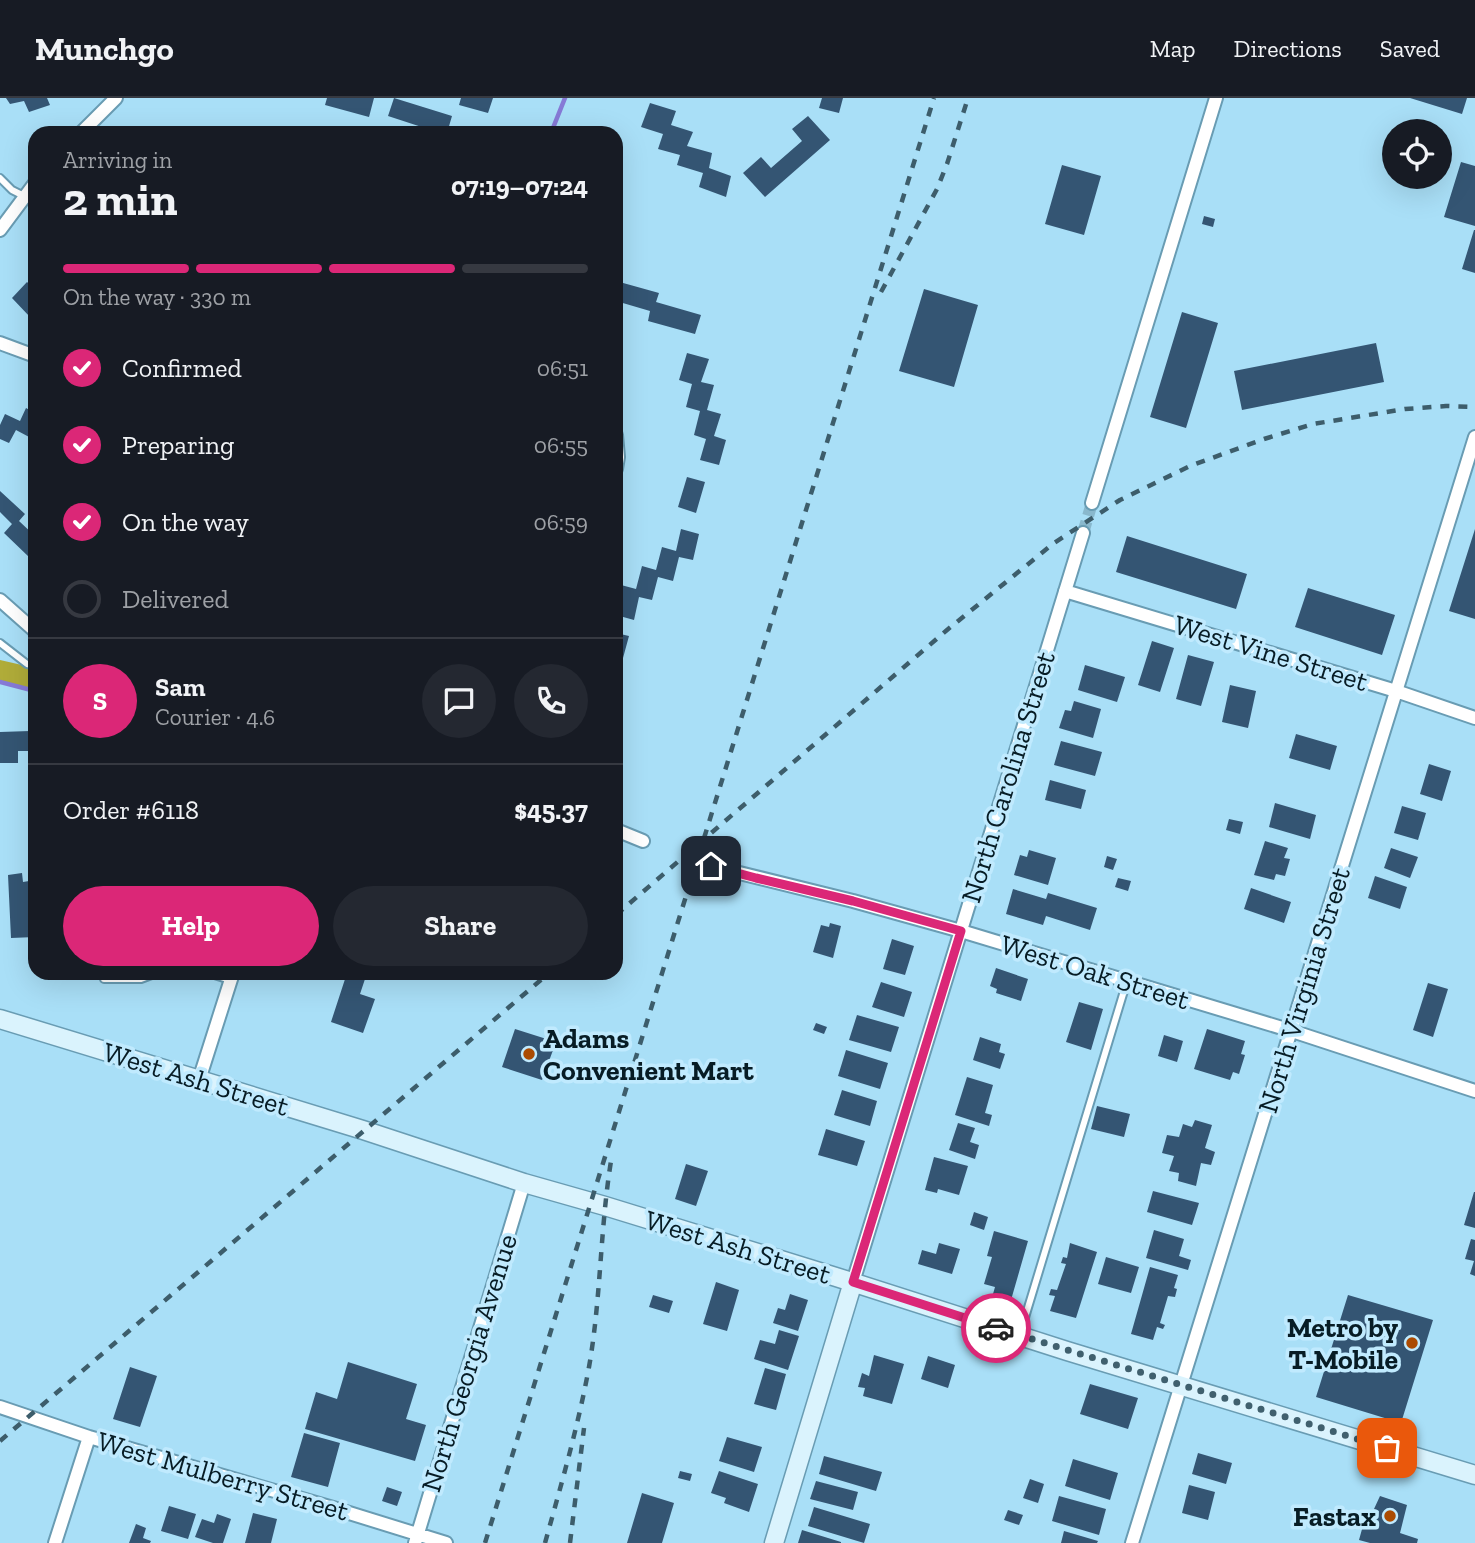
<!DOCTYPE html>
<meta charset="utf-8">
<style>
:root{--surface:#171b24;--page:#242831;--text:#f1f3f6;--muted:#9ea1a6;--line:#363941;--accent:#db2777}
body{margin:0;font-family:"Zilla Slab",serif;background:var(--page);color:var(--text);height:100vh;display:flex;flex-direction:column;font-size:26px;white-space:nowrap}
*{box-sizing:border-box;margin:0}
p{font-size:23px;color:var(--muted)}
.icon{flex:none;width:38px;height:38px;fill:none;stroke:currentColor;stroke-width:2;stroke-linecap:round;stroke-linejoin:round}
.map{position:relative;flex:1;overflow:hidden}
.drawer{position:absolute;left:28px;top:28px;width:595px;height:854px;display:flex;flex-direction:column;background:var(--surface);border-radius:21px;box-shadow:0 7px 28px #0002}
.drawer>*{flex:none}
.tools{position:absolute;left:1382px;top:21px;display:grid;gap:14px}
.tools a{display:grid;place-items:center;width:70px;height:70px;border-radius:50%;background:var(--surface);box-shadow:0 7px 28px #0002;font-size:35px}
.pin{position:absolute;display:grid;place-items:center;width:60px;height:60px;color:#fff;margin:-30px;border-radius:14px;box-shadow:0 4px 10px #0006}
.courier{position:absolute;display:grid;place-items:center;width:70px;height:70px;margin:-35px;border:5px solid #db2777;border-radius:50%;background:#fff;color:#222;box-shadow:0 2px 9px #0007}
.summary em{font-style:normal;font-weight:800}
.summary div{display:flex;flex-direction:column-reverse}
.summary{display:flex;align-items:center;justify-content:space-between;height:119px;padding:0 35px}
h1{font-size:46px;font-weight:800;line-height:52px}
.bar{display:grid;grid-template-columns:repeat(4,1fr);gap:10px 7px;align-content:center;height:84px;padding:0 35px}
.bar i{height:9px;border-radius:5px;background:var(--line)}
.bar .current{background:var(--accent)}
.bar p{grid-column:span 4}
.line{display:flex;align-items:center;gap:18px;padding:0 35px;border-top:2px solid var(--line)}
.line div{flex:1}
.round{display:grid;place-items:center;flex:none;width:74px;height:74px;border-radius:37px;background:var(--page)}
ol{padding:0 35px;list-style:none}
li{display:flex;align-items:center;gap:21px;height:77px}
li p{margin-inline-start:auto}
li .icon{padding:7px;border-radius:50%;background:var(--accent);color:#fff;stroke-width:4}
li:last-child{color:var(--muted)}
li i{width:38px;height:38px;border:4px solid var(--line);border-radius:50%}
.primary-button{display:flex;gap:14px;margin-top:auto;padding:14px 35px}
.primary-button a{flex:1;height:80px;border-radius:42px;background:var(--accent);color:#fff;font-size:28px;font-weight:800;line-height:80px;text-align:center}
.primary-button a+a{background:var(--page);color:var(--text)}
header{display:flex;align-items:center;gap:42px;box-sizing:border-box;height:98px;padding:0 35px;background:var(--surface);border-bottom:2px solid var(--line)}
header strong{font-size:33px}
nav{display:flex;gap:38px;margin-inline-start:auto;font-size:24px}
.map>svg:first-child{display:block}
</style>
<header>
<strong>Munchgo</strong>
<nav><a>Map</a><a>Directions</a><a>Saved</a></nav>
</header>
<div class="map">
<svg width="1475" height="1445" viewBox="0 0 1475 1445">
<rect width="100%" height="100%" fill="#a9dff7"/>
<!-- green -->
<path fill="#b0ac39" d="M 0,562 L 35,570 L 35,593 L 0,584 Z"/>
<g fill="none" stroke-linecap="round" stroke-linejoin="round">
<!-- stream -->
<path stroke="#867ad6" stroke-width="4.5" d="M 551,35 L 565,0
M 0,584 L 35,593"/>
</g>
<!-- building -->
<path fill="#345573" d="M 6,0 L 47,0 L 50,7 L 29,14 L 24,3 L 10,6 Z
M 327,0 L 374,0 L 369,19 L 325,7 Z
M 394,0 L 452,18 L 447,35 L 440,35 L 388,18 Z
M 461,0 L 493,0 L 488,15 L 459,7 Z
M 822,0 L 843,0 L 839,15 L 819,10 Z
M 1410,0 L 1467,0 L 1462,16 Z
M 650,5 L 676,13 L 671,27 L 693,34 L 687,48 L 712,55 L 709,70 L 731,78 L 726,99 L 699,89 L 703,75 L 677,67 L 680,57 L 658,51 L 663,36 L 641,29 Z
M 808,18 L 830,42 L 765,99 L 743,75 L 761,59 L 771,70 L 802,43 L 792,31 Z
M 1461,64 L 1475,68 L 1475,128 L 1444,119 Z
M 1062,67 L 1101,78 L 1084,137 L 1045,126 Z
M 1204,118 L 1215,121 L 1213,129 L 1202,126 Z
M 1474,132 L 1475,132 L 1475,175 L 1462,171 Z
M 616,183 L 659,195 L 656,204 L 701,217 L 695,236 L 648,223 L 650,213 L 616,203 Z
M 27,184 L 35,191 L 35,213 L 30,219 L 12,200 Z
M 924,191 L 978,207 L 954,289 L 899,273 Z
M 1182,214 L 1218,225 L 1186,330 L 1150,319 Z
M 1376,245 L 1384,284 L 1242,312 L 1234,273 Z
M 687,255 L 709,261 L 701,284 L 714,287 L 707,312 L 721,316 L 714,338 L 726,342 L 719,367 L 700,362 L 706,341 L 694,337 L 700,313 L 686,309 L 692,286 L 679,282 Z
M 26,310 L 35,315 L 35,331 L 31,340 L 16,332 L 9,345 L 0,341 L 0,327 L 5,316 L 20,323 Z
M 687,379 L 705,384 L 696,415 L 678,409 Z
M 0,393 L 25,416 L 19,423 L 35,438 L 35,452 L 29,459 L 4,435 L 12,426 L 0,414 Z
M 681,431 L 699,436 L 693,462 L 679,459 L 673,483 L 658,479 L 652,502 L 639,499 L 634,522 L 616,517 L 616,506 L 621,487 L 636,491 L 642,468 L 656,472 L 662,449 L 676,453 Z
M 1475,431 L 1475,521 L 1449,513 Z
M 1127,438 L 1247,476 L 1236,511 L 1116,474 Z
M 1308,490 L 1395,517 L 1382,557 L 1295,529 Z
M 616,535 L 629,538 L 617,582 L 616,582 Z
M 1152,543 L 1174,550 L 1160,594 L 1138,587 Z
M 1188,557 L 1214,564 L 1201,608 L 1176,601 Z
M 1085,567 L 1125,579 L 1117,604 L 1078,592 Z
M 1230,587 L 1256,593 L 1248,630 L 1222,624 Z
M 1074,603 L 1101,611 L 1093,640 L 1059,630 L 1065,612 L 1071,613 Z
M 30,633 L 30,653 L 18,653 L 18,665 L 0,665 L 0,634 Z
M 1296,636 L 1337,648 L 1330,672 L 1289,660 Z
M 1061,643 L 1102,654 L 1095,678 L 1054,667 Z
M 1429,666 L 1451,673 L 1442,703 L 1420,696 Z
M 1050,682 L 1086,692 L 1081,711 L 1045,702 Z
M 1275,705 L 1316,717 L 1310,741 L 1269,729 Z
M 1402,708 L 1426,715 L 1418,742 L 1394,735 Z
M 1229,721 L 1243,724 L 1240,736 L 1226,732 Z
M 1265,743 L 1288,750 L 1284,760 L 1290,761 L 1285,778 L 1276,776 L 1274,782 L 1254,777 Z
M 1391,750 L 1418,759 L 1410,780 L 1384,770 Z
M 1029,752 L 1056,760 L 1048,787 L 1014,777 L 1020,757 L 1027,759 Z
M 1107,758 L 1117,761 L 1113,772 L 1104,769 Z
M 22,775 L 23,784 L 29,783 L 29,775 L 35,775 L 35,839 L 11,840 L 8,777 Z
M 1375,778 L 1407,789 L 1400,811 L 1368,800 Z
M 1118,780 L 1131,783 L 1128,793 L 1115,789 Z
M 1251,790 L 1291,804 L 1284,825 L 1244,811 Z
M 1013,791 L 1046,801 L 1048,795 L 1097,810 L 1090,832 L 1046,818 L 1043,827 L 1006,816 Z
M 830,825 L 841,828 L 833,860 L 813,854 L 821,827 L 829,829 Z
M 892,841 L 914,848 L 905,877 L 883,871 Z
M 996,870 L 1028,881 L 1021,903 L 996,895 L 997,891 L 990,888 Z
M 347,875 L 367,875 L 360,896 L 375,901 L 363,935 L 331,924 Z
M 881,884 L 912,894 L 904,919 L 872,909 Z
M 1428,885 L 1448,891 L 1433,939 L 1413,932 Z
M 1079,904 L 1103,911 L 1091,952 L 1066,944 Z
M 857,917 L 899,929 L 891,954 L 849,942 Z
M 816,925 L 827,929 L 824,936 L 813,932 Z
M 515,931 L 556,944 L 542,982 L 502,969 Z
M 1207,931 L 1245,943 L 1241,956 L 1245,957 L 1239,976 L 1233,974 L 1230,982 L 1194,971 Z
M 1164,937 L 1183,943 L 1177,964 L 1158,958 Z
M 980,939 L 1001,946 L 999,954 L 1005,956 L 1000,971 L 973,962 Z
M 846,952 L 888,965 L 880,991 L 838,978 Z
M 967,979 L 993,987 L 985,1015 L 992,1017 L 989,1028 L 955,1017 Z
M 842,992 L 877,1003 L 870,1028 L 834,1017 Z
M 1097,1008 L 1130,1016 L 1124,1039 L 1091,1031 Z
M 1195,1022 L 1212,1027 L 1205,1050 L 1215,1054 L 1211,1067 L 1201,1065 L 1196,1088 L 1178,1083 L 1179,1075 L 1169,1073 L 1174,1058 L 1162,1055 L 1167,1037 L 1179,1039 L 1183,1026 L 1192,1029 Z
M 958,1025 L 975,1030 L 970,1044 L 979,1047 L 975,1061 L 949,1052 Z
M 826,1031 L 865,1043 L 857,1068 L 818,1057 Z
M 934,1059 L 968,1068 L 959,1097 L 938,1091 L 937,1095 L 925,1092 Z
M 686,1066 L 708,1073 L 696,1108 L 675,1101 Z
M 1153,1093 L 1199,1105 L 1192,1127 L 1147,1114 Z
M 1474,1094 L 1475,1094 L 1475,1130 L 1464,1127 Z
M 974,1114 L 988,1119 L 984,1132 L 970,1127 Z
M 1154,1132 L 1184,1141 L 1179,1158 L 1191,1162 L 1188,1172 L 1146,1160 Z
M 994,1133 L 1028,1143 L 1011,1202 L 993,1196 L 995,1189 L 984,1186 L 992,1159 L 987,1158 Z
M 1471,1141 L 1475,1142 L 1475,1178 L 1470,1176 L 1474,1163 L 1465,1161 Z
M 939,1145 L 960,1151 L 952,1176 L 918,1166 L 922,1152 L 936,1156 Z
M 1070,1145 L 1097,1154 L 1076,1220 L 1050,1213 L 1055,1198 L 1049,1197 L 1051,1191 L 1057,1192 L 1066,1166 L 1061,1165 L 1063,1159 L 1067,1160 Z
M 1106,1159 L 1139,1169 L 1131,1195 L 1098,1186 Z
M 1150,1169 L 1178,1177 L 1174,1190 L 1177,1191 L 1175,1199 L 1168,1198 L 1160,1225 L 1165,1227 L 1163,1231 L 1157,1229 L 1153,1242 L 1131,1236 Z
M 716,1184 L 739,1192 L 727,1233 L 703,1226 Z
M 790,1196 L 808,1202 L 798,1233 L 773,1225 L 778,1210 L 785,1212 Z
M 653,1197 L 673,1203 L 669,1215 L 649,1209 Z
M 1348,1197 L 1433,1222 L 1401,1325 L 1316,1299 Z
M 779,1232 L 799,1238 L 788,1272 L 754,1261 L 760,1242 L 775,1246 Z
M 874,1257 L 904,1266 L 892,1306 L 863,1298 L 865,1290 L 858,1289 L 862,1275 L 869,1278 Z
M 928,1258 L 955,1267 L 948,1290 L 921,1281 Z
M 348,1264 L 417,1286 L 406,1321 L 426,1327 L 415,1363 L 305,1331 L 316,1294 L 337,1301 Z
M 130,1269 L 157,1278 L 140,1329 L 113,1321 Z
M 765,1270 L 786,1276 L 776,1312 L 754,1306 Z
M 1090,1286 L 1138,1300 L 1128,1331 L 1080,1316 Z
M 304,1335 L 340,1345 L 328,1389 L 291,1379 Z
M 727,1339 L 762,1349 L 754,1374 L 719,1363 Z
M 1198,1355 L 1232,1365 L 1226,1386 L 1192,1376 Z
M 824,1358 L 882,1374 L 876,1393 L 819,1376 Z
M 1073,1361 L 1118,1375 L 1110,1402 L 1065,1388 Z
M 680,1373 L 692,1376 L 690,1383 L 678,1380 Z
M 719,1373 L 758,1386 L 749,1414 L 724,1405 L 726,1400 L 711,1395 Z
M 1030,1381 L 1044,1386 L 1038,1405 L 1023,1400 Z
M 816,1383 L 858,1394 L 853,1412 L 810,1401 Z
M 1189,1387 L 1215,1394 L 1208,1422 L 1182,1415 Z
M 387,1389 L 402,1394 L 397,1408 L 382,1403 Z
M 642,1395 L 674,1405 L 662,1445 L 627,1445 Z
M 1059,1398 L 1106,1411 L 1099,1437 L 1052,1423 Z
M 1380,1398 L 1407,1407 L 1400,1435 L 1418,1441 L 1417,1445 L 1370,1445 L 1359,1442 L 1364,1424 L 1375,1428 L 1379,1413 L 1374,1411 Z
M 169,1408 L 196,1416 L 188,1441 L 161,1433 Z
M 814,1409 L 870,1426 L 864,1445 L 808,1428 Z
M 1008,1412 L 1023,1417 L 1019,1427 L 1004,1422 Z
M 253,1415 L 277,1421 L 271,1445 L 245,1445 Z
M 217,1416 L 231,1421 L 223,1445 L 213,1445 L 195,1439 L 202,1421 L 214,1425 Z
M 136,1426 L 146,1430 L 143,1440 L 151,1443 L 150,1445 L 129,1445 Z
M 802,1432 L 841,1444 L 841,1445 L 798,1445 Z
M 1064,1433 L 1098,1443 L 1097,1445 L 1061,1445 Z"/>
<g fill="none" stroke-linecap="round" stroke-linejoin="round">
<!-- street-tunnel -->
<path stroke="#89b8cd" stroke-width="12" stroke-dasharray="12 6" stroke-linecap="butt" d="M 1083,435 L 1092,405"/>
<!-- lane casing -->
<g stroke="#699cb3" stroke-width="10">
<path id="lane" d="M 0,80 L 12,92 L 24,98
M 0,545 L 27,566 L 35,568
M 208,875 L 230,882
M 104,881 L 141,881 L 157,875
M 1020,1236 L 1127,883"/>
</g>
<!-- street casing -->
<g stroke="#699cb3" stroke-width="16">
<path id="street" d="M 81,35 L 116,0
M 0,132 L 35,85
M 0,245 L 35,258
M 616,337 L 618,359 L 616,371
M 1092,405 L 1216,0
M 1065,493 L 1396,593 L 1475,620
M 0,502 L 35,533
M 616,732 L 643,743
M 711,768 L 853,803 L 961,833 L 1292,933 L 1475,993
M 199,982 L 233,875
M 853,1184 L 1083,435
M 0,1309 L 89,1339 L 333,1410 L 446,1445
M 55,1445 L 89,1339
M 415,1445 L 524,1085
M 1132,1445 L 1475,339"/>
</g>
<!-- secondary casing -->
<g stroke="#699cb3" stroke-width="21">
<path id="secondary" d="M 0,921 L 363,1032 L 524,1085 L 605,1108 L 836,1179 L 1067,1253 L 1475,1377
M 774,1445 L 853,1184"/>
</g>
<!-- lane -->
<use href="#lane" stroke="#fff" stroke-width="6"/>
<!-- street -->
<use href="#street" stroke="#fff" stroke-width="12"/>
<!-- secondary -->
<use href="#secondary" stroke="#daf3fd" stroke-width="18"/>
<!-- rail -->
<path stroke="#3d5d6b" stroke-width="4.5" stroke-dasharray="9 9" stroke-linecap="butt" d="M 881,194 L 937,91 L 947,66 L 968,0
M 616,817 L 947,532 L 1054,445 L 1120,402 L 1190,368 L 1264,341 L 1313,326 L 1405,311 L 1446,308 L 1475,309
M 0,1343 L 549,875
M 485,1445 L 934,0
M 545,1445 C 561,1387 578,1329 589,1269 C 601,1201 600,1131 611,1063
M 570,1445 L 584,1330"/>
</g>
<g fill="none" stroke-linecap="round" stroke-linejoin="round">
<!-- done -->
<path stroke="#40606e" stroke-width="7" stroke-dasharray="0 12.6" d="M 996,1230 L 1387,1350"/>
<!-- route -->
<path stroke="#db2777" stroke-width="9" d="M 711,768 L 756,780 L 853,803 L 961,833 L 853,1184 L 996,1230"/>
</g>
<!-- markers -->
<g fill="#ab4b02" stroke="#c0eafe" stroke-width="2.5">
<circle cx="529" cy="956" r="7"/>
<circle cx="1412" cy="1245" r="7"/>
<circle cx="1390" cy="1418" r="7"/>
</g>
<g text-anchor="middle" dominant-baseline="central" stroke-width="7" stroke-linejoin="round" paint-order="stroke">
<!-- street labels -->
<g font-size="28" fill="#071c25" stroke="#c0eafe">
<text transform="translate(1271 555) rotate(17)">West Vine Street</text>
<text transform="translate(1008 679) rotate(-73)">North Carolina Street</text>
<text transform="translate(1095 874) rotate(17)">West Oak Street</text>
<text transform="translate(1304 892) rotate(-73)">North Virginia Street</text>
<text transform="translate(196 981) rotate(17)">West Ash Street</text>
<text transform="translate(738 1149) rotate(17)">West Ash Street</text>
<text transform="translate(469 1265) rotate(-73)">North Georgia Avenue</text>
<text transform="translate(223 1378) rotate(16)">West Mulberry Street</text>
</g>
<!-- poi labels -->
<g font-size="28" font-weight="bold" fill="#071c25" stroke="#c0eafe" text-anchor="end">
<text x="543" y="940" text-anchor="start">Adams<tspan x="543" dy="32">Convenient Mart</tspan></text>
<text x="1398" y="1229">Metro by<tspan x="1398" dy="32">T-Mobile</tspan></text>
<text x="1376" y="1418">Fastax</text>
</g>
</g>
</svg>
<div class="tools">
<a><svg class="icon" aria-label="locate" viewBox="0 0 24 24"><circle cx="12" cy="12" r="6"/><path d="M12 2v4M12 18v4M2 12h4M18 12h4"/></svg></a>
</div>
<div class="pin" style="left:1387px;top:1350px;background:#ea580c"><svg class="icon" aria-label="bag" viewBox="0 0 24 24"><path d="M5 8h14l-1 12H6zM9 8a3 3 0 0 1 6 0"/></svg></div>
<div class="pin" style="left:711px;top:768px;background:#1f2937"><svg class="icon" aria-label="home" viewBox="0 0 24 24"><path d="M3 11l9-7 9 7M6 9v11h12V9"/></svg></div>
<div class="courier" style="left:996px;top:1230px"><svg class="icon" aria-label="car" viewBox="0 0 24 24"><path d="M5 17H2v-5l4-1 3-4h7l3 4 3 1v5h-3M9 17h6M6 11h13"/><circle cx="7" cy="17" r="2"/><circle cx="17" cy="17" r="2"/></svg></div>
<section class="drawer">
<div class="summary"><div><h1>2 min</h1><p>Arriving in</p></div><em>07:19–07:24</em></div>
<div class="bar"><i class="current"></i><i class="current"></i><i class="current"></i><i></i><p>On the way · 330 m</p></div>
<ol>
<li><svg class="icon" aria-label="check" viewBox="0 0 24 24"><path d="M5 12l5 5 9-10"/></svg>Confirmed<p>06:51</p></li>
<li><svg class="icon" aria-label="check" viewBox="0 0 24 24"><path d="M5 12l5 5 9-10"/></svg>Preparing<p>06:55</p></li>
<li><svg class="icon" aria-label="check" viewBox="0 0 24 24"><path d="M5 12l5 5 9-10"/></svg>On the way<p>06:59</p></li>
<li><i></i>Delivered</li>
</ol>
<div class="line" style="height:126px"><b class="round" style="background:var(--accent);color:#fff">S</b><div><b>Sam</b><p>Courier · 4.6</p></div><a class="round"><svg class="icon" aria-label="chat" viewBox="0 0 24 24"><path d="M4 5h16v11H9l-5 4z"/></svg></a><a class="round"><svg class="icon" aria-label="phone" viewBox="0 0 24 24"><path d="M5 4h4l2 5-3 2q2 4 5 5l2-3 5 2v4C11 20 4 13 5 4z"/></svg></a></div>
<div class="line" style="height:91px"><div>Order #6118</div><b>$45.37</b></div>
<div class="primary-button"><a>Help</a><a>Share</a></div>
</section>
</div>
